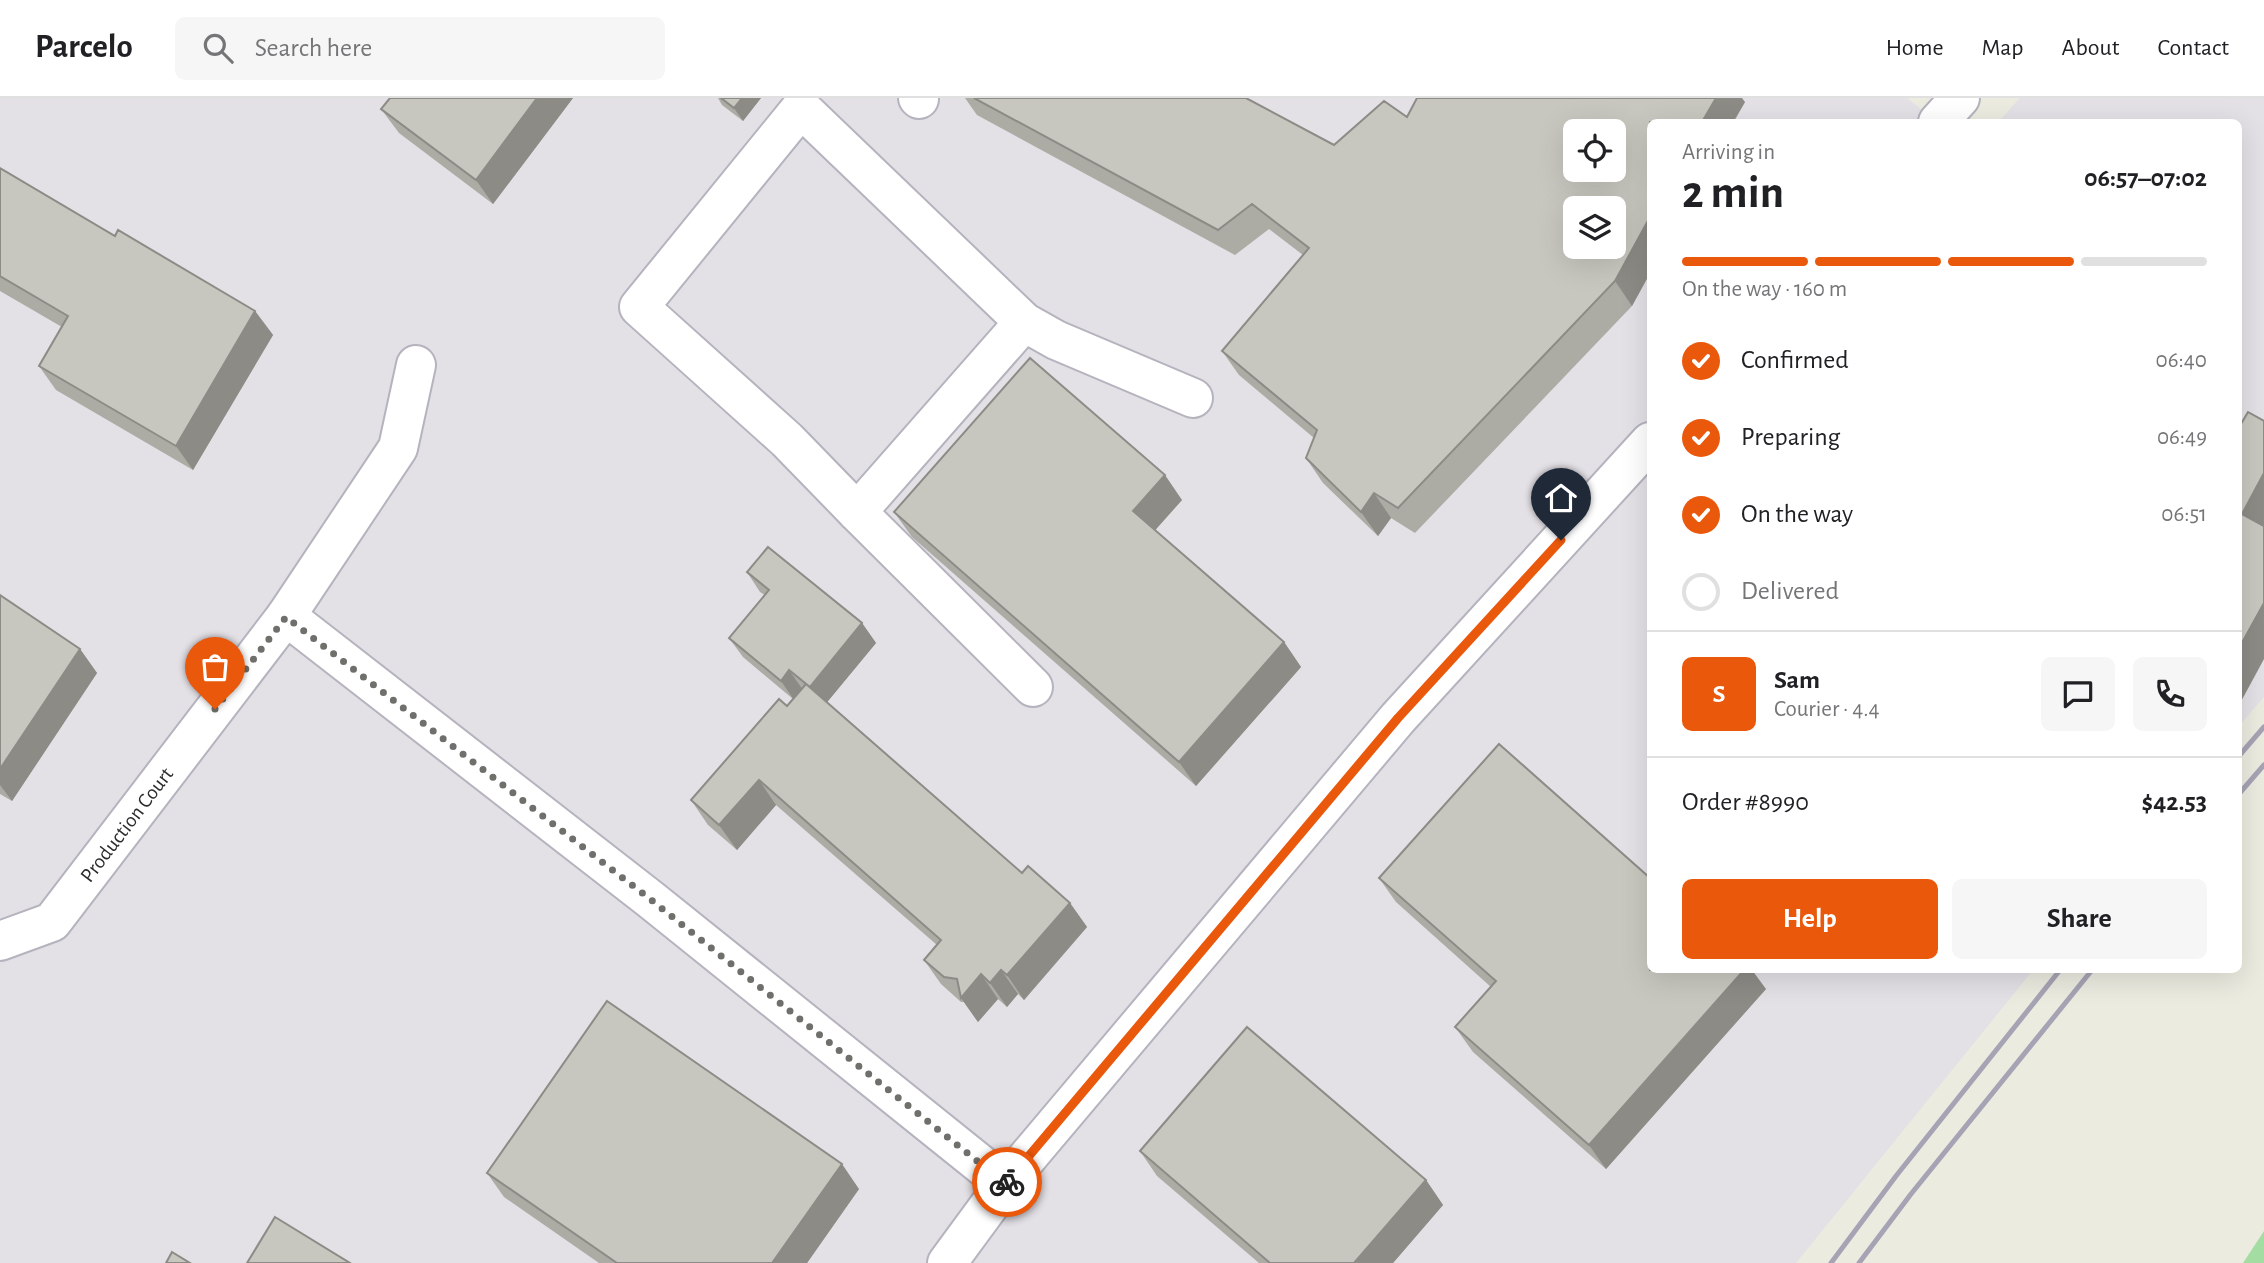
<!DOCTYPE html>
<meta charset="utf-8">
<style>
:root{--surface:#fff;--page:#f6f6f6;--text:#202124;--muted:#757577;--line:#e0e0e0;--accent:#ea580c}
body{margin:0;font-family:"Alegreya Sans",sans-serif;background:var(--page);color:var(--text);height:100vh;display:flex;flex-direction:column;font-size:26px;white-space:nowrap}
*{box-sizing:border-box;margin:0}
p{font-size:23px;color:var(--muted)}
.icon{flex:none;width:38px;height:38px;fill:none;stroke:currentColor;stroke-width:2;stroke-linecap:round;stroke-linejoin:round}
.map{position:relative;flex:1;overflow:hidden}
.details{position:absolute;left:1647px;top:21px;width:595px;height:854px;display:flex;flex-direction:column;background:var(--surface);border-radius:10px;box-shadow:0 7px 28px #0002}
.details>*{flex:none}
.controls{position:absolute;left:1563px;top:21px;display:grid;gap:14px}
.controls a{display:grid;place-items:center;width:63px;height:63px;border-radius:10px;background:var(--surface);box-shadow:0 7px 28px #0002;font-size:35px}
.pin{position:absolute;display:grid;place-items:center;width:60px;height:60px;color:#fff;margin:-72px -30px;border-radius:50% 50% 50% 0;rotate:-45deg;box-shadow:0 0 7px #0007}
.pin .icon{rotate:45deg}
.courier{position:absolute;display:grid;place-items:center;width:70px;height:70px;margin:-35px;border:5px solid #ea580c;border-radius:50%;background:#fff;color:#222;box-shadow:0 2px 9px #0007}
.head em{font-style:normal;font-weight:700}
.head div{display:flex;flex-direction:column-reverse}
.head{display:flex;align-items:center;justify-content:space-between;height:119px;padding:0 35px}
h1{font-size:46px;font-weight:700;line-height:52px}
.bar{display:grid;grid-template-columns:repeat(4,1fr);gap:10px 7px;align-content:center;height:84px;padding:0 35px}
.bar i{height:9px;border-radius:5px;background:var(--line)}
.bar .active{background:var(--accent)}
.bar p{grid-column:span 4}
.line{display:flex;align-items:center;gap:18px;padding:0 35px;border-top:2px solid var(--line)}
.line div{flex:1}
.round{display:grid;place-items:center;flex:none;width:74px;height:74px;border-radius:10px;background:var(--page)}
ol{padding:0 35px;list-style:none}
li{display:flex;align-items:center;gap:21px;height:77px}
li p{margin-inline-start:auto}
li .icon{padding:7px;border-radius:50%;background:var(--accent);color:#fff;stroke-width:4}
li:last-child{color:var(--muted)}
li i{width:38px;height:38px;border:4px solid var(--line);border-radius:50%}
.button{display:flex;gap:14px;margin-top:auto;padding:14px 35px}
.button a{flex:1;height:80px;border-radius:10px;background:var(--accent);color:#fff;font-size:28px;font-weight:700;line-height:80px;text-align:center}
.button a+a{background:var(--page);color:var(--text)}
header{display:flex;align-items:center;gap:42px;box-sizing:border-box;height:98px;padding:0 35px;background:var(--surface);border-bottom:2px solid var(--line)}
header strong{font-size:33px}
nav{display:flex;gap:38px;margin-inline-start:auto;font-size:24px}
.search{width:490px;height:63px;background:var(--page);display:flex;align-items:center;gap:18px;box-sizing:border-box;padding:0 24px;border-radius:10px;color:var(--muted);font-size:26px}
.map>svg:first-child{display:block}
</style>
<header>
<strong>Parcelo</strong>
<div class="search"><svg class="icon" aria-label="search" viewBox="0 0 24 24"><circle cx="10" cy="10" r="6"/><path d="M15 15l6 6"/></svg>Search here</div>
<nav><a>Home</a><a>Map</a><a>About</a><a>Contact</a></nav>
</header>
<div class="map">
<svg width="2264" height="1165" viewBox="0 0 2264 1165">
<rect width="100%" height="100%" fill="#ecebe0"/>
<!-- industrial -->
<path fill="#e3e0e6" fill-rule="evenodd" d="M 0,0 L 1907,0 L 1937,24 L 1650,24 L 1650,872 L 2033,872 L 1796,1165 L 0,1165 ZM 1575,33 L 1614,33 L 1614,72 L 1575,72 ZM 1575,110 L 1614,110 L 1614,149 L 1575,149 Z
M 2020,0 L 2264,0 L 2264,599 L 2238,629 L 2238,24 L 1998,24 Z"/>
<!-- green -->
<path fill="#a3dda2" d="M 2264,1133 L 2264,1165 L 2243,1165 Z"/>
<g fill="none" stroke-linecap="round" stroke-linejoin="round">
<!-- minor casing -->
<g stroke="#b5b3be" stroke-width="42">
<g id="minor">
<path d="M 918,0 L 919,1"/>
<path d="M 1938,24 L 1960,0"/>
<path d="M 1024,224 L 857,414 L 787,342 L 639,209 L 801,10 L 1024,224 L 1056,242 L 1193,300"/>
<path d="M 857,414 L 1033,589"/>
<path d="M 286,518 L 650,801 L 1005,1086"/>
<path id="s1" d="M 0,843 L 52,824 L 286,518 L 398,350 L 416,267"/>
<path d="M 947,1165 L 1005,1086 L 1398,620 L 1650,344"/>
</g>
</g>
<!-- minor -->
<use href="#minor" stroke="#fff" stroke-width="38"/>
<!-- rail -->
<path stroke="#a6a3b4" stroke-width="5" d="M 2238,659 L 2264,629
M 2238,697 L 2264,667
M 1831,1165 L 1896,1078 L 2060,872
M 1859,1165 L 1911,1096 L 2092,872"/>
</g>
<!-- wall -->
<path fill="#acaba4" d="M 573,0 L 493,106 L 399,35 L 381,11 Z
M 718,0 L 761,0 L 743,23 L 722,7 Z
M 965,0 L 1246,0 L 1334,47 L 1407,19 L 1745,4 L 1632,208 L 1415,435 L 1391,420 L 1378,438 L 1323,385 L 1306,360 L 1314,340 L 1239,277 L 1222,253 L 1303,157 L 1269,131 L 1235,157 L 977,17 Z
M 0,70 L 115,138 L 255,213 L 273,237 L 193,372 L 56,292 L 39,268 L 62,229 L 0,193 Z
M 1182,402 L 1155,432 L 1284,544 L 1301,569 L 1196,688 L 912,439 L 894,414 Z
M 747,474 L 862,525 L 876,545 L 827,604 L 1022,775 L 1070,805 L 1087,829 L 1024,902 L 1018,896 L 1007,909 L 998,901 L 978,924 L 964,904 L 961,904 L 941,886 L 924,862 L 937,847 L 776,707 L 737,752 L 708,727 L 691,702 L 793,601 L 743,559 L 729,540 L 765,497 L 760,494 Z
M 0,497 L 80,551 L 97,575 L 12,703 L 0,696 Z
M 1379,780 L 1766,891 L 1606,1071 L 1473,954 L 1455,929 L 1491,889 L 1396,804 Z
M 1140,1053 L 1426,1082 L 1443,1107 L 1393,1165 L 1259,1165 L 1157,1078 Z
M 487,1075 L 859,1091 L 807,1165 L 599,1165 L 504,1099 Z"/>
<!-- shaded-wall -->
<path fill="#8c8b86" d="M 537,0 L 573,0 L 493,106 L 476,82 Z
M 742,0 L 761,0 L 743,23 L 734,10 Z
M 1716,0 L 1742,0 L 1745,4 L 1733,24 L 1702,24 Z
M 1650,119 L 1650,175 L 1632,208 L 1615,183 Z
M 255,213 L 273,237 L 193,372 L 176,348 Z
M 2264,375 L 2264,431 L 2242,416 Z
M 1165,377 L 1182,402 L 1150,438 L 1133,413 Z
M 1374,395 L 1391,420 L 1378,438 L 1361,414 Z
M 2264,505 L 2264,561 L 2238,609 L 2238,552 Z
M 862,525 L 876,545 L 824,608 L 810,589 Z
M 1284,544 L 1301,569 L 1196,688 L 1179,664 Z
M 80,551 L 97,575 L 12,703 L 0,687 L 0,671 Z
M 789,572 L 803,592 L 794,602 L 781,583 Z
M 759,682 L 776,707 L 737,752 L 719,727 Z
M 1070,805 L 1087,829 L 1024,902 L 1007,877 Z
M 1001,872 L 1018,896 L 1007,909 L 990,885 Z
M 1744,872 L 1752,872 L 1766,891 L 1606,1071 L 1589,1047 Z
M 981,876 L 998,901 L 978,924 L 961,900 Z
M 842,1066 L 859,1091 L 807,1165 L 772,1165 Z
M 1426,1082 L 1443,1107 L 1393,1165 L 1354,1165 Z"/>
<!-- building -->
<path fill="#c8c7bf" stroke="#8c8b86" stroke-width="2" fill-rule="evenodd" d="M 390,0 L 537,0 L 476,82 L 381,11 Z
M 721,0 L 742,0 L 734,10 Z
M 974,0 L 1246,0 L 1334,47 L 1384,3 L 1407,19 L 1417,0 L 1716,0 L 1702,24 L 1650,24 L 1650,119 L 1615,183 L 1398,410 L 1374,395 L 1361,414 L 1306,360 L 1317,332 L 1222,253 L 1309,150 L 1252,106 L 1218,132 ZM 1575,33 L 1614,33 L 1614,72 L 1575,72 ZM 1575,110 L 1614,110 L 1614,149 L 1575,149 Z
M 0,70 L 115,138 L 118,132 L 255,213 L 176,348 L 39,268 L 68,218 L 0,178 Z
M 1030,260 L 1165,377 L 1133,413 L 1284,544 L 1179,664 L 894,414 Z
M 2248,314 L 2264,323 L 2264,375 L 2242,416 L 2264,428 L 2264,505 L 2238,552 L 2238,331 Z
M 768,449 L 862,525 L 810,589 L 789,572 L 781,583 L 729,540 L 769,492 L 747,474 Z
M 0,497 L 80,551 L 0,671 Z
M 806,586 L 1022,775 L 1028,768 L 1070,805 L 1007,877 L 1001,872 L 990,885 L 981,876 L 961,900 L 957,881 L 944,879 L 924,862 L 941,842 L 759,682 L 719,727 L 691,702 L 779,601 L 787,608 Z
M 1499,646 L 1650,780 L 1650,872 L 1744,872 L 1589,1047 L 1455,929 L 1496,883 L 1379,780 Z
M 607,903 L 842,1066 L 772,1165 L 617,1165 L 487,1075 Z
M 1247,929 L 1426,1082 L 1354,1165 L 1270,1165 L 1140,1053 Z
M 275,1119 L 350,1165 L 247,1165 Z
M 172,1154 L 190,1165 L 166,1165 Z"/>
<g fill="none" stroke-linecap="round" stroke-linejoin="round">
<!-- done -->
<path stroke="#6f6f6b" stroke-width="7" stroke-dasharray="0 12.6" d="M 215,611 L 286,519 L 650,801 L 1006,1086 L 1007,1084"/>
<!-- route -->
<path stroke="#ea580c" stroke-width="9" d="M 1007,1084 L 1398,620 L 1561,442"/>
</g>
<g text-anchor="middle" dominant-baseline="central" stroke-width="5" stroke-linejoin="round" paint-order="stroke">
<!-- street labels -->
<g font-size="21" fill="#2c2c2c" stroke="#fff">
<text stroke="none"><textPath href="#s1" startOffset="178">Production Court</textPath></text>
</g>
</g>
</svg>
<div class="controls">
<a><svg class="icon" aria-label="locate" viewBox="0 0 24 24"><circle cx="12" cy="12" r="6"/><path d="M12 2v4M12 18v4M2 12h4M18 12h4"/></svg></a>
<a><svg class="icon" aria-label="layers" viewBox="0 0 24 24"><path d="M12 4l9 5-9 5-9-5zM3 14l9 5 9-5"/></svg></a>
</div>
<div class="pin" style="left:215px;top:611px;background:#ea580c"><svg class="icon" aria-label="bag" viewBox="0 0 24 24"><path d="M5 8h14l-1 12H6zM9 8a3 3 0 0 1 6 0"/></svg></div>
<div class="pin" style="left:1561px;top:442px;background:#1f2937"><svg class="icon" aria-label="home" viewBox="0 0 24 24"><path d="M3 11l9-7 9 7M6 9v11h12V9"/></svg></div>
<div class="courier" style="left:1007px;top:1084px"><svg class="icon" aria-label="bike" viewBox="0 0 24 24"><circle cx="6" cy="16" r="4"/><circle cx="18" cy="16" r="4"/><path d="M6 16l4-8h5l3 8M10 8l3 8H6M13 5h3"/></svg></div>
<section class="details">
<div class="head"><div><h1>2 min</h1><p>Arriving in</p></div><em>06:57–07:02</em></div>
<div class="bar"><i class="active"></i><i class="active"></i><i class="active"></i><i></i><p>On the way · 160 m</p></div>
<ol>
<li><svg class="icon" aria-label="check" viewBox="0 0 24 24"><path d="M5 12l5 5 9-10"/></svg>Confirmed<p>06:40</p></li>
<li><svg class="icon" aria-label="check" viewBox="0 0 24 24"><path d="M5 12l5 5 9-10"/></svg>Preparing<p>06:49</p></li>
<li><svg class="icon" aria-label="check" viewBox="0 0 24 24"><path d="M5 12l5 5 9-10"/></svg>On the way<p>06:51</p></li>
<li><i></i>Delivered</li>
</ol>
<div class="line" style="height:126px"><b class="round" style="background:var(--accent);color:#fff">S</b><div><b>Sam</b><p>Courier · 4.4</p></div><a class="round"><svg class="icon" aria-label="chat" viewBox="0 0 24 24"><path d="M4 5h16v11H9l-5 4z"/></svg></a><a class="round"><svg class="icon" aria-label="phone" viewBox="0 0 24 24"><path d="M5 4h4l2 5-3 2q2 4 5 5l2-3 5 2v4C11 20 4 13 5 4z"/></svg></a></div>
<div class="line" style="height:91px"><div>Order #8990</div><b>$42.53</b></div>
<div class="button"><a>Help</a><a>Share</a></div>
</section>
</div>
